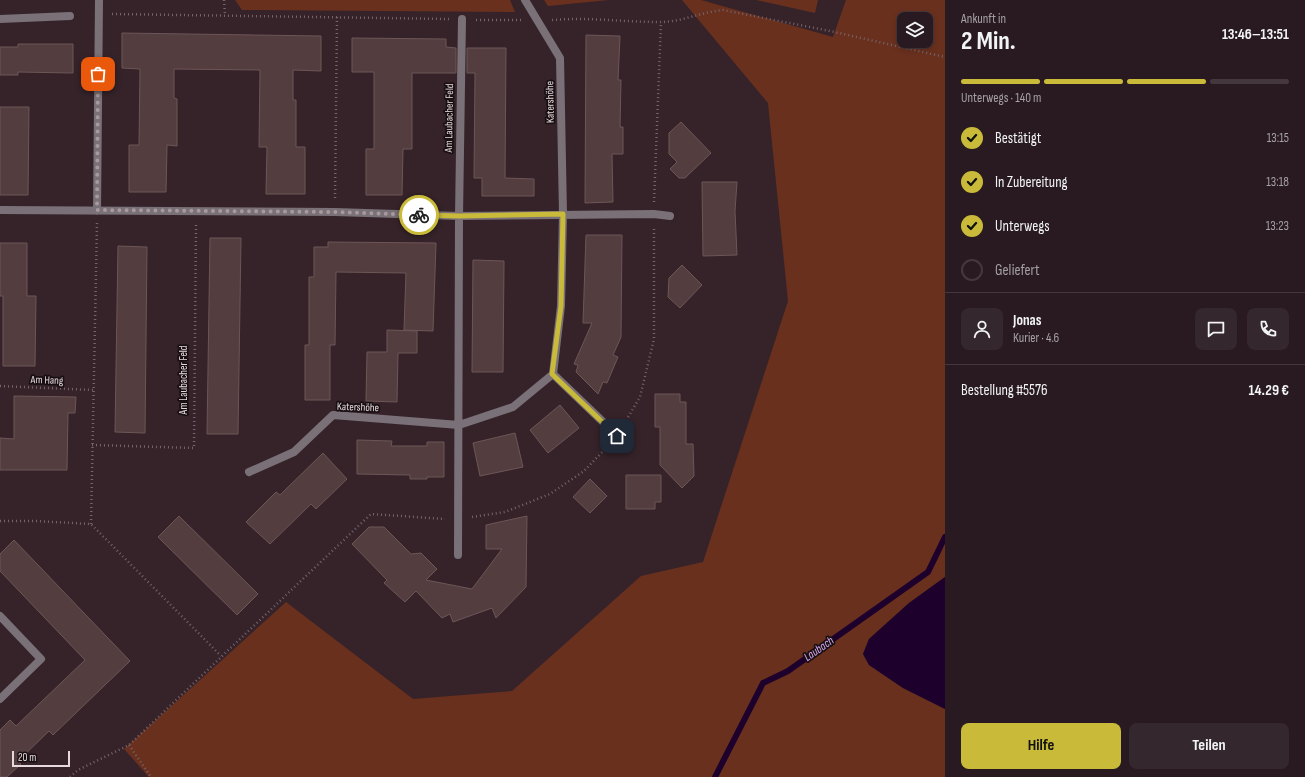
<!DOCTYPE html>
<html lang="de">
<meta charset="utf-8">
<style>
:root{--surface:#281a20;--page:#34272d;--text:#f1f3f6;--muted:#a5a1a5;--line:#44383e;--accent:#c9ba3a}
body{margin:0;font-family:"Sofia Sans Condensed",sans-serif;background:var(--page);color:var(--text);height:100vh;display:flex;flex-direction:column;font-size:15px;white-space:nowrap}
*{box-sizing:border-box;margin:0}
p{font-size:13px;color:var(--muted)}
.icon{flex:none;width:22px;height:22px;fill:none;stroke:currentColor;stroke-width:2;stroke-linecap:round;stroke-linejoin:round}
.map{position:relative;flex:1;overflow:hidden}
.panel{display:flex;flex-direction:column;background:var(--surface);width:360px}
.panel>*{flex:none}
.fabs{position:absolute;left:897px;top:12px;display:grid;gap:8px}
.fabs a{display:grid;place-items:center;width:36px;height:36px;border-radius:8px;background:var(--surface);box-shadow:0 2px 6px #0003,0 0 0 1px var(--line);font-size:20px}
.scale{position:absolute;left:12px;bottom:10px;width:58px;box-sizing:border-box;padding-left:4px;border:2px solid #e6d9dd;border-top:0;font-size:11px;line-height:14px;white-space:nowrap;color:#e6d9dd;-webkit-text-stroke:3px #180f12;paint-order:stroke}
.pin{position:absolute;display:grid;place-items:center;width:34px;height:34px;color:#fff;margin:-17px;border-radius:8px;box-shadow:0 2px 6px #0006}
.courier{position:absolute;display:grid;place-items:center;width:40px;height:40px;margin:-20px;border:3px solid #c9ba3a;border-radius:50%;background:#fff;color:#222;box-shadow:0 1px 5px #0007}
.overview em{font-style:normal;font-weight:700}
.overview div{display:flex;flex-direction:column-reverse}
.overview{display:flex;align-items:center;justify-content:space-between;height:68px;padding:0 16px}
h1{font-size:26px;font-weight:700;line-height:30px}
.bar{display:grid;grid-template-columns:repeat(4,1fr);gap:6px 4px;align-content:center;height:48px;padding:0 16px}
.bar i{height:5px;border-radius:3px;background:var(--line)}
.bar .selected{background:var(--accent)}
.bar p{grid-column:span 4}
.line{display:flex;align-items:center;gap:10px;padding:0 16px;border-top:1px solid var(--line)}
.line div{flex:1}
.round{display:grid;place-items:center;flex:none;width:42px;height:42px;border-radius:8px;background:var(--page)}
ol{padding:0 16px;list-style:none}
li{display:flex;align-items:center;gap:12px;height:44px}
li p{margin-inline-start:auto}
li .icon{padding:4px;border-radius:50%;background:var(--accent);color:#111;stroke-width:4}
li:last-child{color:var(--muted)}
li i{width:22px;height:22px;border:2px solid var(--line);border-radius:50%}
.button{display:flex;gap:8px;margin-top:auto;padding:8px 16px}
.button a{flex:1;height:46px;border-radius:8px;background:var(--accent);color:#111;font-size:16px;font-weight:700;line-height:46px;text-align:center}
.button a+a{background:var(--page);color:var(--text)}
main{display:flex;flex:1;min-height:0}
.map>svg:first-child{display:block}
</style>
<main>
<div class="map">
<svg width="945" height="777" viewBox="0 0 945 777">
<rect width="100%" height="100%" fill="#36232a"/>
<!-- green -->
<path fill="#69301e" fill-rule="evenodd" d="M 235,0 L 510,0 L 515,12 L 242,10 Z
M 544,0 L 609,0 L 548,6 Z
M 682,0 L 701,0 L 833,37 L 846,0 L 945,0 L 945,577 L 909,603 L 869,639 L 863,654 L 869,665 L 903,688 L 945,709 L 945,777 L 149,777 L 124,749 L 286,602 L 413,699 L 512,691 L 641,576 L 703,562 L 788,301 L 768,103 ZM 904,19 L 926,19 L 926,41 L 904,41 Z
M 756,0 L 818,0 L 815,13 Z"/>
<!-- water -->
<path fill="#1e002c" d="M 945,577 L 945,709 L 903,688 L 869,665 L 863,654 L 869,639 L 909,603 Z"/>
<g fill="none" stroke-linecap="round" stroke-linejoin="round">
<!-- stream -->
<path stroke="#1e002c" stroke-width="6" d="M 715,777 L 763,683 L 788,671 L 928,572 L 945,537"/>
</g>
<!-- building -->
<path fill="#533d3e" stroke="#6d5657" d="M 122,33 L 321,36 L 321,71 L 293,70 L 293,100 L 296,100 L 296,147 L 305,147 L 305,194 L 266,194 L 267,147 L 259,147 L 260,70 L 174,69 L 174,98 L 177,99 L 177,146 L 167,145 L 166,192 L 129,192 L 129,145 L 139,145 L 140,69 L 122,68 Z
M 586,35 L 620,36 L 618,80 L 621,80 L 620,127 L 623,127 L 623,154 L 612,154 L 613,202 L 585,203 Z
M 352,38 L 446,39 L 446,47 L 456,48 L 456,73 L 412,73 L 412,149 L 403,149 L 402,195 L 366,195 L 366,149 L 374,149 L 374,72 L 352,72 Z
M 18,44 L 73,44 L 73,73 L 18,72 L 18,75 L 0,75 L 0,47 L 18,47 Z
M 467,48 L 506,48 L 505,178 L 534,179 L 534,196 L 482,196 L 482,178 L 474,178 L 475,73 L 467,73 Z
M 0,107 L 29,107 L 28,195 L 0,195 Z
M 681,122 L 711,153 L 685,178 L 679,178 L 670,169 L 677,162 L 669,154 L 669,133 Z
M 702,182 L 737,182 L 735,211 L 737,255 L 703,256 Z
M 586,235 L 622,235 L 621,337 L 613,355 L 618,357 L 607,383 L 603,382 L 598,394 L 576,372 L 578,365 L 574,364 L 592,323 L 583,323 Z
M 210,238 L 241,238 L 238,434 L 207,434 Z
M 328,242 L 436,243 L 433,331 L 404,330 L 406,273 L 336,272 L 335,345 L 330,345 L 330,400 L 305,400 L 305,345 L 309,345 L 309,277 L 314,277 L 314,247 L 328,247 Z
M 0,243 L 27,243 L 27,296 L 36,296 L 35,366 L 3,366 L 3,296 L 0,296 Z
M 118,246 L 147,247 L 145,433 L 115,432 Z
M 473,260 L 504,261 L 503,372 L 472,372 Z
M 682,265 L 702,285 L 680,308 L 668,297 L 669,278 Z
M 387,330 L 417,331 L 417,353 L 398,353 L 397,402 L 366,401 L 367,352 L 387,352 Z
M 655,394 L 680,394 L 680,402 L 686,402 L 686,444 L 693,444 L 694,476 L 682,488 L 660,465 L 660,427 L 655,427 Z
M 14,396 L 76,397 L 75,413 L 68,413 L 67,470 L 0,470 L 0,438 L 14,439 Z
M 560,405 L 579,428 L 548,453 L 530,430 Z
M 515,433 L 523,467 L 480,476 L 473,443 Z
M 357,440 L 392,441 L 391,446 L 427,446 L 427,442 L 444,442 L 444,477 L 427,477 L 427,479 L 410,479 L 410,475 L 357,474 Z
M 323,453 L 347,479 L 316,509 L 311,504 L 270,544 L 246,522 L 276,492 L 280,495 Z
M 626,475 L 661,475 L 661,502 L 655,502 L 655,509 L 626,509 Z
M 590,479 L 607,496 L 590,513 L 573,497 Z
M 179,516 L 258,594 L 237,615 L 158,537 Z
M 527,516 L 526,587 L 496,618 L 492,608 L 453,622 L 450,614 L 442,618 L 416,591 L 405,602 L 384,583 L 387,580 L 352,544 L 369,527 L 384,527 L 411,554 L 421,553 L 437,569 L 426,580 L 472,589 L 502,549 L 486,549 L 486,525 Z
M 14,540 L 130,661 L 53,735 L 49,731 L 18,761 L 21,764 L 7,777 L 0,777 L 0,730 L 10,720 L 16,726 L 85,660 L 0,571 L 0,554 Z"/>
<g fill="none" stroke-linecap="round" stroke-linejoin="round">
<!-- path -->
<path stroke="#75646a" stroke-width="2.5" stroke-dasharray="1 3" stroke-linecap="butt" d="M 224,0 L 225,15
M 112,14 L 449,19
M 476,20 L 521,20
M 552,20 C 588,17 623,22 660,22 C 682,22 701,12 723,10 L 830,31 L 945,57
M 335,198 L 337,17
M 654,202 L 661,22
M 0,386 L 93,390
M 624,424 L 640,397 L 654,339 L 654,227
M 92,445 L 194,448 L 196,224
M 472,517 L 505,512 L 550,494 L 584,471 L 609,445
M 0,521 L 35,521 L 91,524 L 221,656
M 91,524 L 97,223
M 129,745 L 151,777
M 70,777 L 78,770 L 129,745 L 371,514 L 445,519"/>
<!-- street -->
<path stroke="#797177" stroke-width="8" d="M 0,19 L 70,16
M 0,210 L 335,212 L 459,216 L 654,214 L 670,216
M 97,211 L 99,0
M 553,374 L 624,442
M 249,472 L 294,452 L 333,415 L 459,425 L 513,407 L 553,374 L 561,306 L 563,214 L 560,58 L 525,0
M 458,555 L 459,216 L 462,19
M 0,616 L 41,659 L 0,699"/>
</g>
<g fill="none" stroke-linecap="round" stroke-linejoin="round">
<!-- done -->
<path stroke="#a8999e" stroke-width="4" stroke-dasharray="0 7.2" d="M 98,74 L 97,210 L 335,212 L 419,215"/>
<!-- route -->
<path stroke="#c9ba3a" stroke-width="5" d="M 419,215 L 459,216 L 563,214 L 561,306 L 552,374 L 617,436"/>
</g>
<g text-anchor="middle" dominant-baseline="central" stroke-width="3.5" stroke-linejoin="round" paint-order="stroke">
<!-- street labels -->
<g font-size="11" fill="#e6d9dd" stroke="#180f12">
<text transform="translate(550 102) rotate(-91)">Katershöhe</text>
<text transform="translate(449 118) rotate(-89)">Am Laubacher Feld</text>
<text transform="translate(47 380) rotate(2)">Am Hang</text>
<text transform="translate(183 380) rotate(-90)">Am Laubacher Feld</text>
<text transform="translate(358 407) rotate(2)">Katershöhe</text>
</g>
<!-- water labels -->
<g font-size="12" font-style="italic" fill="#d9aaf5" stroke="#180f12">
<text transform="translate(819 649) rotate(-35)">Laubach</text>
</g>
</g>
</svg>
<div class="fabs">
<a><svg class="icon" aria-label="layers" viewBox="0 0 24 24"><path d="M12 4l9 5-9 5-9-5zM3 14l9 5 9-5"/></svg></a>
</div>
<div class="scale">20 m</div>
<div class="pin" style="left:98px;top:74px;background:#ea580c"><svg class="icon" aria-label="bag" viewBox="0 0 24 24"><path d="M5 8h14l-1 12H6zM9 8a3 3 0 0 1 6 0"/></svg></div>
<div class="pin" style="left:617px;top:436px;background:#1f2937"><svg class="icon" aria-label="home" viewBox="0 0 24 24"><path d="M3 11l9-7 9 7M6 9v11h12V9"/></svg></div>
<div class="courier" style="left:419px;top:215px"><svg class="icon" aria-label="bike" viewBox="0 0 24 24"><circle cx="6" cy="16" r="4"/><circle cx="18" cy="16" r="4"/><path d="M6 16l4-8h5l3 8M10 8l3 8H6M13 5h3"/></svg></div>
</div>
<section class="panel">
<div class="overview"><div><h1>2 Min.</h1><p>Ankunft in</p></div><em>13:46–13:51</em></div>
<div class="bar"><i class="selected"></i><i class="selected"></i><i class="selected"></i><i></i><p>Unterwegs · 140 m</p></div>
<ol>
<li><svg class="icon" aria-label="check" viewBox="0 0 24 24"><path d="M5 12l5 5 9-10"/></svg>Bestätigt<p>13:15</p></li>
<li><svg class="icon" aria-label="check" viewBox="0 0 24 24"><path d="M5 12l5 5 9-10"/></svg>In Zubereitung<p>13:18</p></li>
<li><svg class="icon" aria-label="check" viewBox="0 0 24 24"><path d="M5 12l5 5 9-10"/></svg>Unterwegs<p>13:23</p></li>
<li><i></i>Geliefert</li>
</ol>
<div class="line" style="height:72px"><a class="round"><svg class="icon" aria-label="person" viewBox="0 0 24 24"><circle cx="12" cy="8" r="4"/><path d="M4 21q1-7 8-7t8 7"/></svg></a><div><b>Jonas</b><p>Kurier · 4.6</p></div><a class="round"><svg class="icon" aria-label="chat" viewBox="0 0 24 24"><path d="M4 5h16v11H9l-5 4z"/></svg></a><a class="round"><svg class="icon" aria-label="phone" viewBox="0 0 24 24"><path d="M5 4h4l2 5-3 2q2 4 5 5l2-3 5 2v4C11 20 4 13 5 4z"/></svg></a></div>
<div class="line" style="height:52px"><div>Bestellung #5576</div><b>14.29 €</b></div>
<div class="button"><a>Hilfe</a><a>Teilen</a></div>
</section>
</main>
